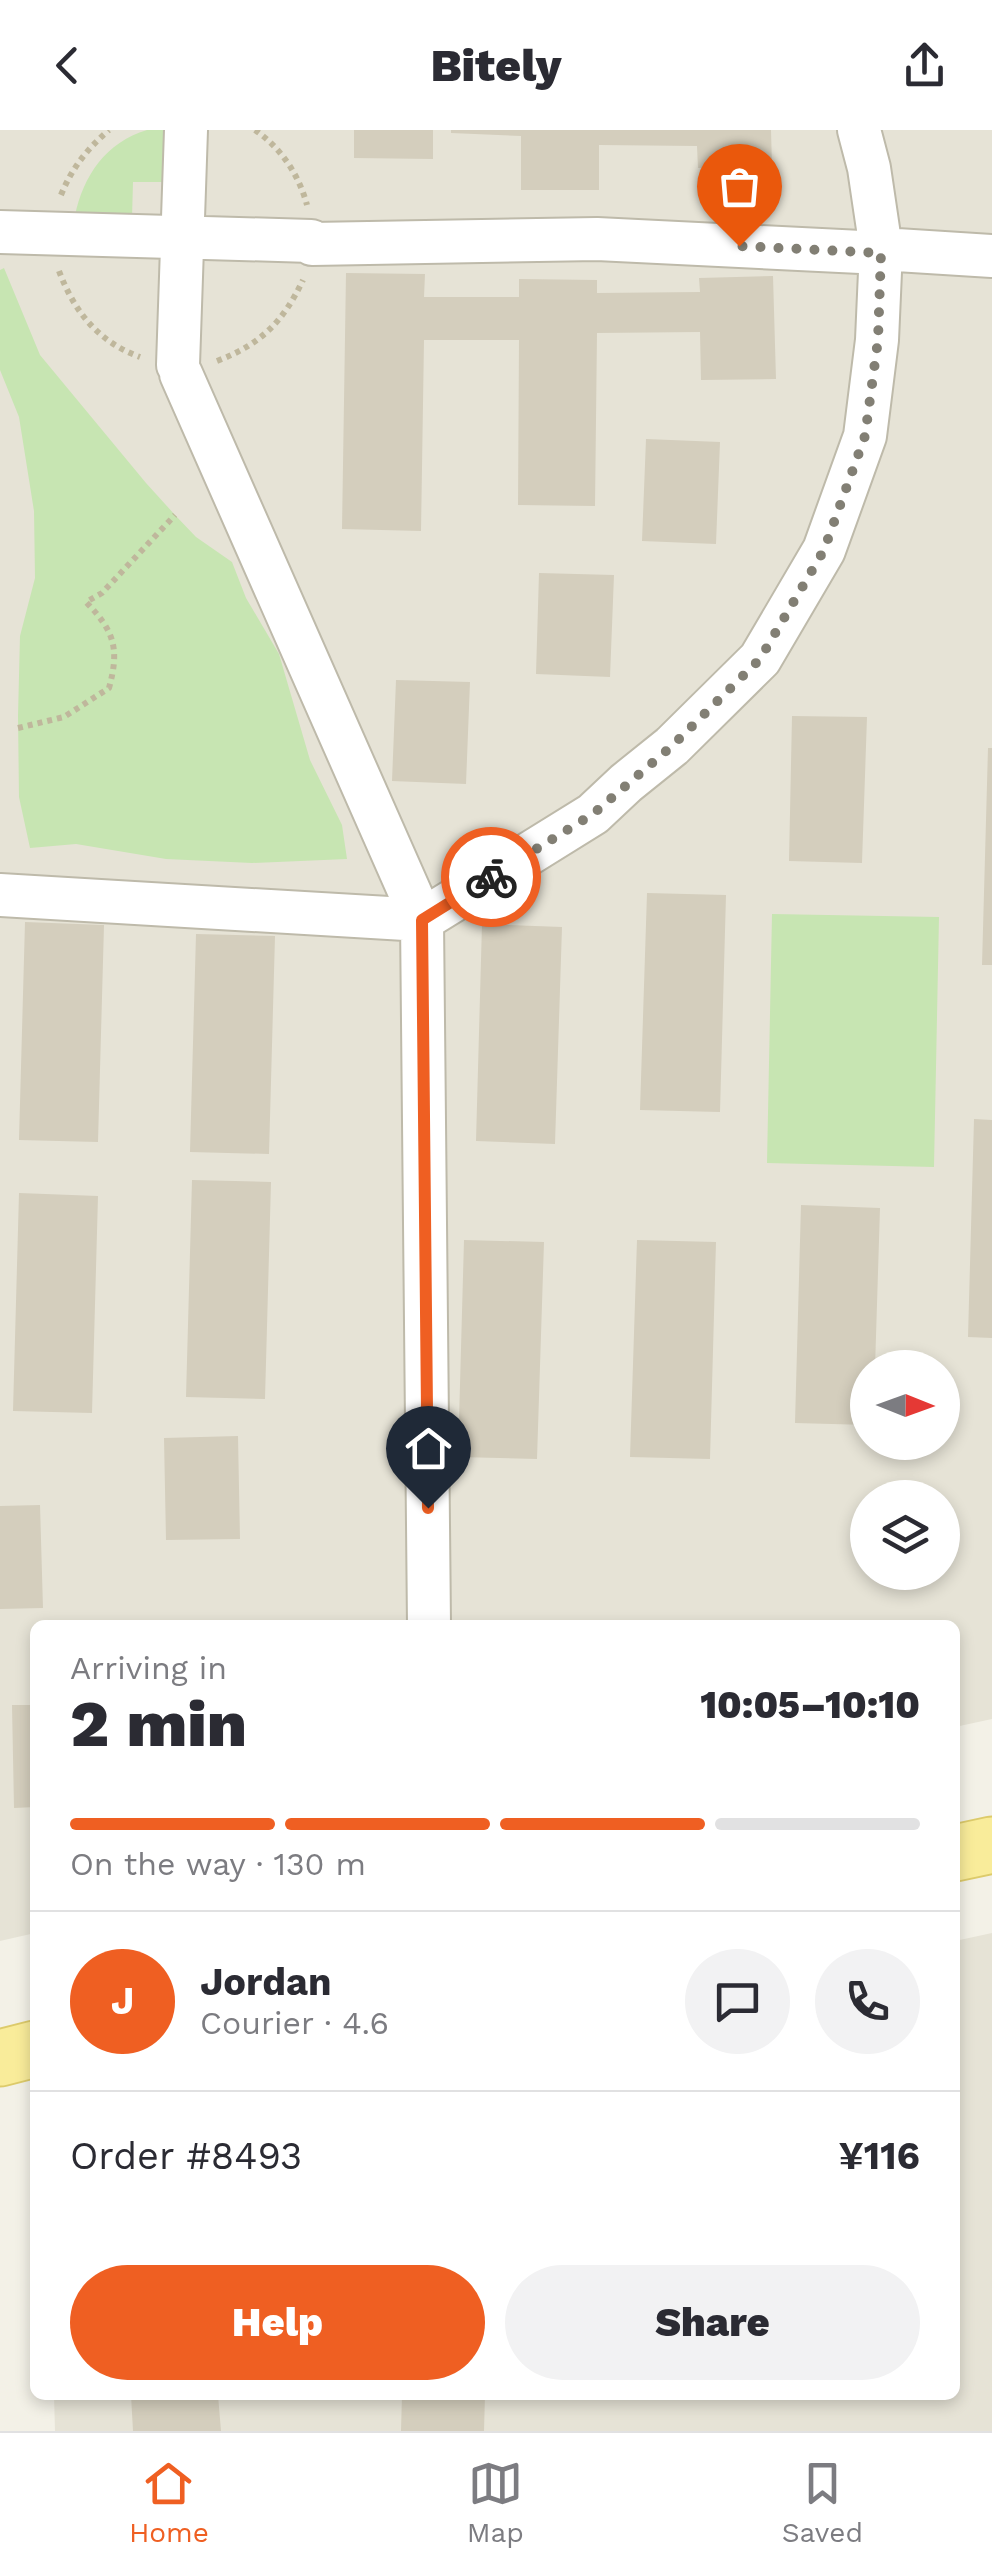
<!DOCTYPE html>
<meta charset="utf-8">
<style>
:root{--surface:#fff;--page:#f2f2f3;--text:#2b2b33;--muted:#7c7c81;--line:#e1e1e2;--accent:#ef5f22}
body{margin:0;font-family:"Work Sans",sans-serif;background:var(--page);color:var(--text);height:100vh;display:flex;flex-direction:column;font-size:38px;white-space:nowrap}
*{box-sizing:border-box;margin:0}
p{font-size:32px;color:var(--muted)}
.icon{flex:none;width:55px;height:55px;fill:none;stroke:currentColor;stroke-width:2;stroke-linecap:round;stroke-linejoin:round}
.map{position:relative;flex:1;overflow:hidden}
.panel{position:absolute;left:30px;top:1490px;width:930px;height:780px;display:flex;flex-direction:column;background:var(--surface);border-radius:15px;box-shadow:0 5px 15px #0003}
.panel>*{flex:none}
.needle{width:65px;rotate:91deg}
.controls{position:absolute;left:850px;top:1220px;display:grid;gap:20px}
.controls a{display:grid;place-items:center;width:110px;height:110px;border-radius:50%;background:var(--surface);box-shadow:0 5px 15px #0003;font-size:50px}
.pin{position:absolute;display:grid;place-items:center;width:85px;height:85px;color:#fff;margin:-102px -42px;border-radius:50% 50% 50% 0;rotate:-45deg;box-shadow:0 0 10px #0007}
.pin .icon{rotate:45deg}
.courier{position:absolute;display:grid;place-items:center;width:100px;height:100px;margin:-50px;border:8px solid #ef5f22;border-radius:50%;background:#fff;color:#222;box-shadow:0 2px 12px #0007}
.summary em{font-style:normal;font-weight:800}
.summary div{display:flex;flex-direction:column-reverse}
.summary{display:flex;align-items:center;justify-content:space-between;height:170px;padding:0 40px}
h1{font-size:65px;font-weight:800;line-height:75px}
.bar{display:grid;grid-template-columns:repeat(4,1fr);gap:15px 10px;align-content:center;height:120px;padding:0 40px}
.bar i{height:12px;border-radius:8px;background:var(--line)}
.bar .selected{background:var(--accent)}
.bar p{grid-column:span 4}
.line{display:flex;align-items:center;gap:25px;padding:0 40px;border-top:2px solid var(--line)}
.line div{flex:1}
.round{display:grid;place-items:center;flex:none;width:105px;height:105px;border-radius:52px;background:var(--page)}
.button{display:flex;gap:20px;margin-top:auto;padding:20px 40px}
.button a{flex:1;height:115px;border-radius:60px;background:var(--accent);color:#fff;font-size:40px;font-weight:800;line-height:115px;text-align:center}
.button a+a{background:var(--page);color:var(--text)}
header{display:flex;justify-content:space-between;align-items:center;height:130px;padding:0 40px;background:var(--surface);font-size:45px;font-weight:800}
.dock{display:flex;justify-content:space-around;align-items:center;height:140px;border-top:2px solid var(--line);background:var(--surface);font-size:28px;color:var(--muted)}
.dock a{display:grid;justify-items:center;gap:5px}
.dock .selected{color:var(--accent)}
.map>svg:first-child{display:block}
</style>
<header><svg class="icon" aria-label="back" viewBox="0 0 24 24"><path d="M15 5l-7 7 7 7"/></svg>Bitely<svg class="icon" aria-label="share" viewBox="0 0 24 24"><path d="M12 15V3M7 8l5-5 5 5M5 13v7h14v-7"/></svg></header>
<div class="map">
<svg width="992" height="2301" viewBox="0 0 992 2301">
<rect width="100%" height="100%" fill="#f3f1e7"/>
<!-- residential -->
<path fill="#e6e3d6" fill-rule="evenodd" d="M 0,0 L 992,0 L 992,1589 L 955,1597 L 955,1495 L 35,1495 L 35,1803 L 0,1811 ZM 868,1238 L 942,1238 L 942,1312 L 868,1312 ZM 868,1368 L 942,1368 L 942,1442 L 868,1442 Z
M 992,1803 L 992,2301 L 55,2301 L 54,2265 L 955,2265 L 955,1811 Z"/>
<!-- green -->
<path fill="#c7e5b2" d="M 147,0 L 165,0 L 163,52 L 133,52 L 132,88 L 75,86 C 83,46 106,12 147,0 Z
M 4,138 L 40,225 L 146,353 L 175,385 L 196,407 L 232,432 L 246,468 L 279,524 L 310,630 L 342,695 L 347,729 L 252,733 L 166,729 L 76,714 L 30,718 L 19,667 L 18,586 L 20,506 L 35,448 L 34,381 L 19,287 L 0,240 L 0,140 Z
M 772,784 L 939,787 L 934,1037 L 767,1033 Z"/>
<!-- building -->
<path fill="#d4cebd" d="M 354,0 L 433,0 L 433,29 L 354,28 Z
M 451,0 L 771,0 L 772,36 L 698,38 L 697,16 L 599,15 L 599,60 L 521,60 L 521,6 L 451,3 Z
M 346,143 L 425,144 L 424,167 L 519,167 L 519,149 L 597,150 L 597,163 L 700,162 L 699,148 L 773,146 L 776,249 L 701,250 L 700,202 L 597,203 L 595,376 L 518,375 L 519,210 L 424,210 L 421,401 L 342,399 Z
M 646,309 L 720,312 L 716,414 L 642,411 Z
M 539,443 L 614,445 L 610,547 L 536,544 Z
M 396,550 L 470,552 L 466,654 L 392,651 Z
M 792,586 L 867,587 L 862,733 L 789,731 Z
M 988,618 L 992,618 L 992,835 L 982,835 Z
M 647,763 L 726,765 L 720,982 L 640,980 Z
M 25,792 L 104,795 L 98,1012 L 19,1010 Z
M 482,794 L 562,797 L 555,1014 L 476,1011 Z
M 196,804 L 275,806 L 269,1024 L 190,1022 Z
M 974,989 L 992,990 L 992,1208 L 968,1207 Z
M 192,1050 L 271,1052 L 265,1269 L 186,1267 Z
M 19,1063 L 98,1066 L 92,1283 L 13,1281 Z
M 801,1075 L 880,1078 L 875,1238 L 868,1238 L 868,1295 L 795,1293 Z
M 464,1110 L 544,1112 L 537,1329 L 458,1327 Z
M 637,1110 L 716,1112 L 710,1329 L 630,1327 Z
M 238,1306 L 240,1409 L 166,1410 L 164,1308 Z
M 40,1375 L 43,1478 L 0,1479 L 0,1376 Z
M 12,1575 L 35,1575 L 35,1677 L 14,1678 Z
M 131,2265 L 218,2265 L 221,2301 L 133,2301 Z
M 402,2265 L 485,2265 L 484,2301 L 401,2301 Z"/>
<g fill="none" stroke-linecap="round" stroke-linejoin="round">
<!-- minor casing -->
<g stroke="#bebaaa" stroke-width="46">
<path id="minor" d="M 0,102 L 311,111
M 312,114 L 597,109 L 881,123
M 881,119 L 992,126
M 178,235 L 186,0
M 181,244 L 422,790 L 429,1495
M 0,765 L 422,790 L 593,684 L 626,653 L 672,616 L 760,529 L 824,420 L 865,306 L 877,210 L 881,119 L 869,38 L 859,0"/>
</g>
<!-- major casing -->
<g stroke="#ddcb6b" stroke-width="59">
<path id="major" d="M 955,1723 L 992,1715
M 0,1928 L 35,1919"/>
</g>
<!-- path -->
<path stroke="#bfb79c" stroke-width="6" stroke-dasharray="5 5" stroke-linecap="butt" d="M 255,0 C 281,18 299,45 307,75
M 61,65 C 72,38 87,19 109,0
M 59,141 C 74,181 98,212 140,227
M 217,231 C 261,214 283,192 303,150
M 18,598 L 64,587 L 109,558 C 120,518 114,501 86,472 L 102,463 L 175,385"/>
<!-- minor -->
<use href="#minor" stroke="#fff" stroke-width="42"/>
<!-- major -->
<use href="#major" stroke="#f9ec9a" stroke-width="55"/>
</g>
<g fill="none" stroke-linecap="round" stroke-linejoin="round">
<!-- done -->
<path stroke="#827f74" stroke-width="10" stroke-dasharray="0 18" d="M 491,747 L 593,684 L 672,616 L 760,529 L 824,420 L 865,306 L 878,210 L 881,123 L 739,116"/>
<!-- route -->
<path stroke="#ef5f22" stroke-width="12" d="M 428,1378 L 422,790 L 491,747"/>
</g>
</svg>
<div class="controls">
<a><svg class="needle" viewBox="-14 -14 28 28"><path d="M0-13l5 13h-10z" fill="#e53935"/><path d="M0 13l5-13h-10z" fill="#7c7c81"/></svg></a>
<a><svg class="icon" aria-label="layers" viewBox="0 0 24 24"><path d="M12 4l9 5-9 5-9-5zM3 14l9 5 9-5"/></svg></a>
</div>
<div class="pin" style="left:739px;top:116px;background:#ea580c"><svg class="icon" aria-label="bag" viewBox="0 0 24 24"><path d="M5 8h14l-1 12H6zM9 8a3 3 0 0 1 6 0"/></svg></div>
<div class="pin" style="left:428px;top:1378px;background:#1f2937"><svg class="icon" aria-label="home" viewBox="0 0 24 24"><path d="M3 11l9-7 9 7M6 9v11h12V9"/></svg></div>
<div class="courier" style="left:491px;top:747px"><svg class="icon" aria-label="bike" viewBox="0 0 24 24"><circle cx="6" cy="16" r="4"/><circle cx="18" cy="16" r="4"/><path d="M6 16l4-8h5l3 8M10 8l3 8H6M13 5h3"/></svg></div>
<section class="panel">
<div class="summary"><div><h1>2 min</h1><p>Arriving in</p></div><em>10:05–10:10</em></div>
<div class="bar"><i class="selected"></i><i class="selected"></i><i class="selected"></i><i></i><p>On the way · 130 m</p></div>
<div class="line" style="height:180px"><b class="round" style="background:var(--accent);color:#fff">J</b><div><b>Jordan</b><p>Courier · 4.6</p></div><a class="round"><svg class="icon" aria-label="chat" viewBox="0 0 24 24"><path d="M4 5h16v11H9l-5 4z"/></svg></a><a class="round"><svg class="icon" aria-label="phone" viewBox="0 0 24 24"><path d="M5 4h4l2 5-3 2q2 4 5 5l2-3 5 2v4C11 20 4 13 5 4z"/></svg></a></div>
<div class="line" style="height:130px"><div>Order #8493</div><b>¥116</b></div>
<div class="button"><a>Help</a><a>Share</a></div>
</section>
</div>
<nav class="dock">
<a class="selected"><svg class="icon" aria-label="home" viewBox="0 0 24 24"><path d="M3 11l9-7 9 7M6 9v11h12V9"/></svg>Home</a>
<a><svg class="icon" aria-label="map" viewBox="0 0 24 24"><path d="M3 6l6-2 6 2 6-2v14l-6 2-6-2-6 2zM9 4v14M15 6v14"/></svg>Map</a>
<a><svg class="icon" aria-label="saved" viewBox="0 0 24 24"><path d="M7 4h10v16l-5-4-5 4z"/></svg>Saved</a>
</nav>
